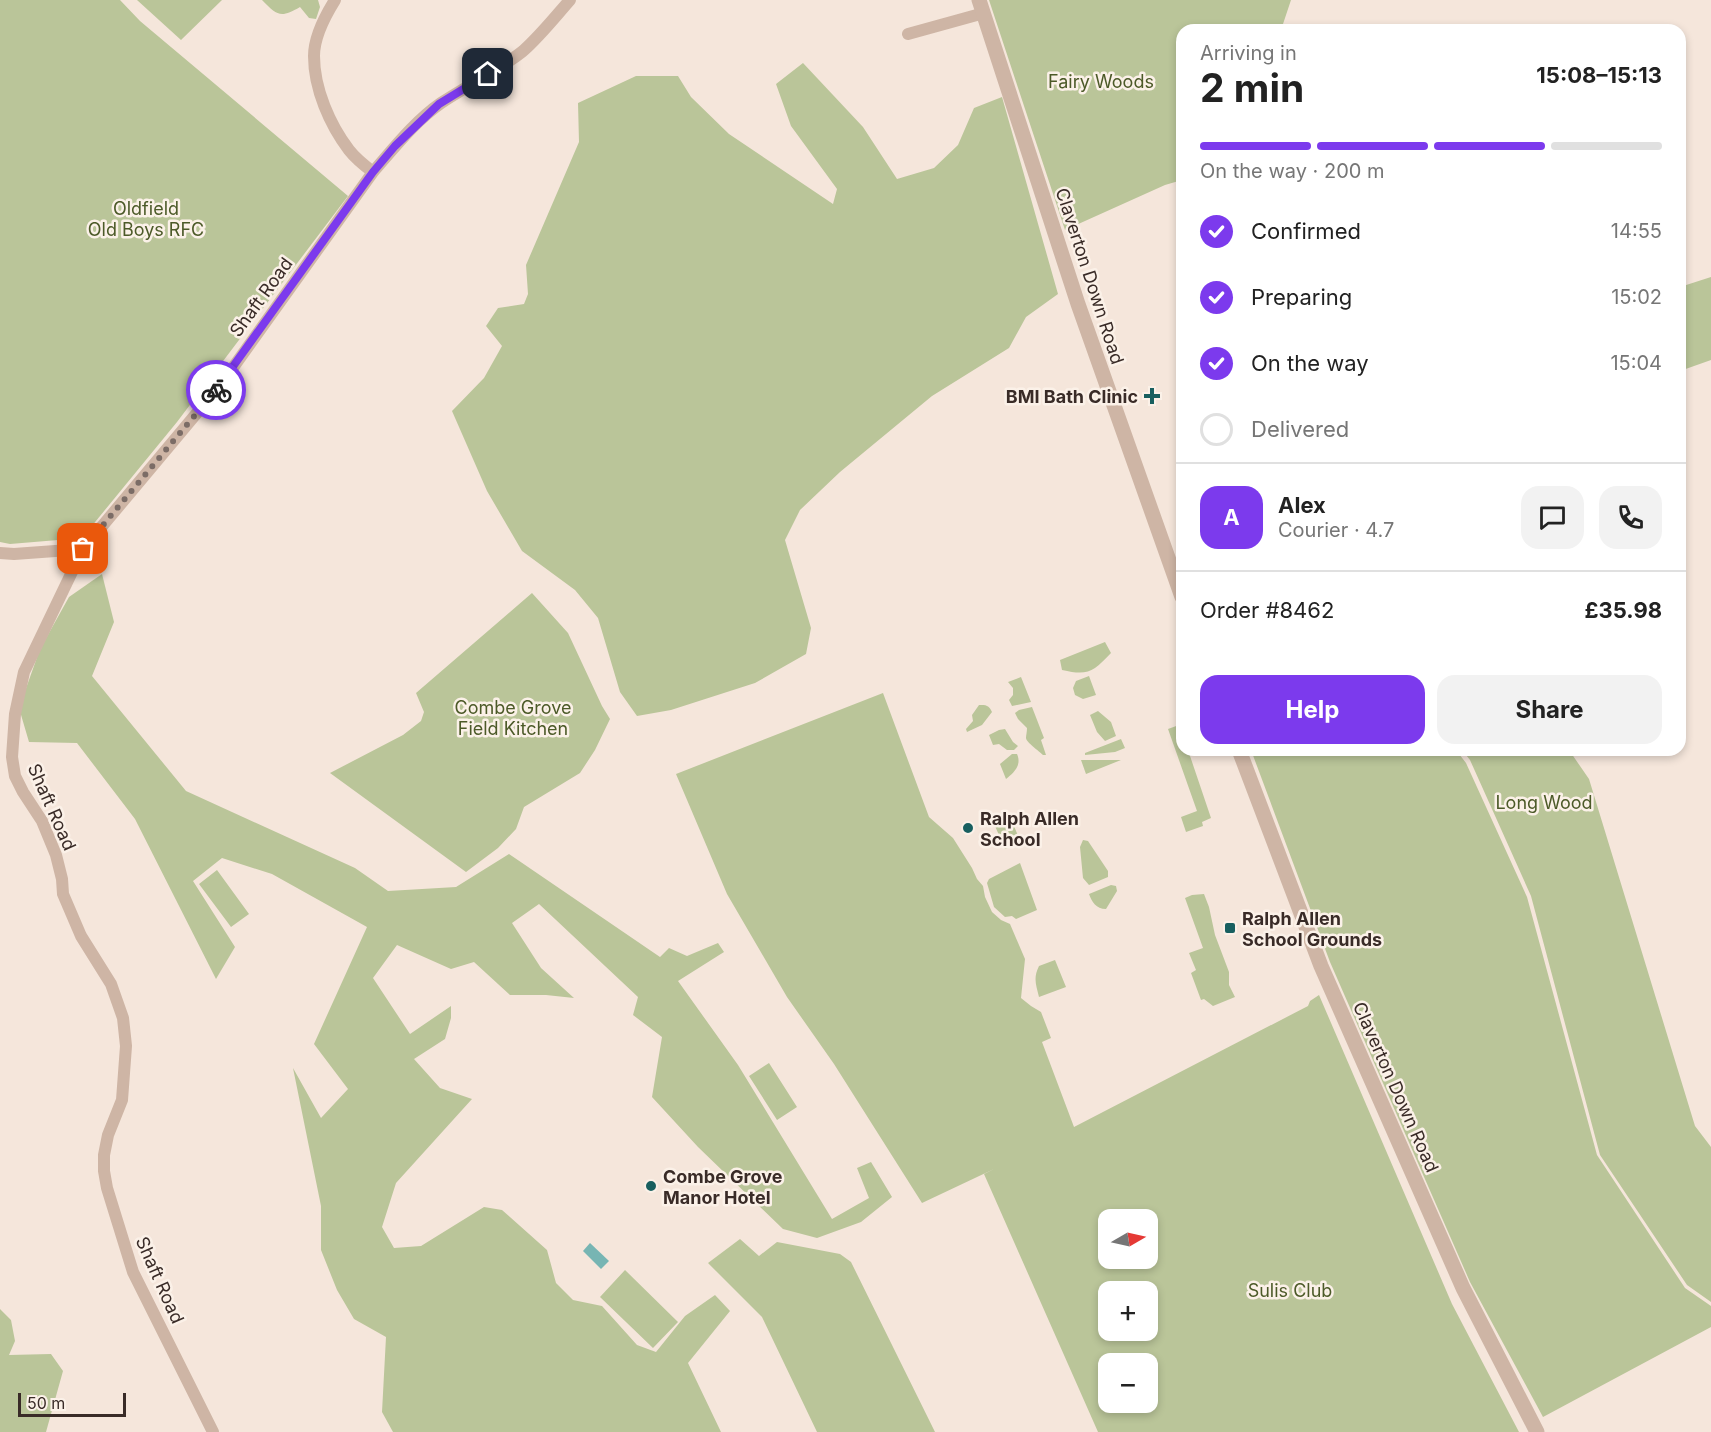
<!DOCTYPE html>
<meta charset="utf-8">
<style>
:root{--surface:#fff;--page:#f2f2f2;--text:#222;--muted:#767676;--line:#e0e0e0;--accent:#7c3aed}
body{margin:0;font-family:Inter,sans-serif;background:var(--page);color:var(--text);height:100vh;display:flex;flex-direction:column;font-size:22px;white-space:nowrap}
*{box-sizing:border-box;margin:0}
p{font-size:20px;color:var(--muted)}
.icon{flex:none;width:33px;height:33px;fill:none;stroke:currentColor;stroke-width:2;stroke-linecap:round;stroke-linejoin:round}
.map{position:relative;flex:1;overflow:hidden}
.sheet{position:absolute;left:1176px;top:24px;width:510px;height:732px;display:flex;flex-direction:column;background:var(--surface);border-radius:18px;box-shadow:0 3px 9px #0003}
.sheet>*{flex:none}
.needle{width:39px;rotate:81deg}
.fabs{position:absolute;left:1098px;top:1209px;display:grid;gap:12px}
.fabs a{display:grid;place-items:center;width:60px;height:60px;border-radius:12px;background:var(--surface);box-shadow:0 3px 9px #0003;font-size:30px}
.scale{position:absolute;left:18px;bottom:15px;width:108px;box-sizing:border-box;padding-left:6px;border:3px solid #392b27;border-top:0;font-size:16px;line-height:21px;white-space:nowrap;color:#392b27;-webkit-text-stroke:4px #fbf1e8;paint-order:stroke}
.pin{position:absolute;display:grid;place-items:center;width:51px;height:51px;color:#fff;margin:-26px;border-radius:12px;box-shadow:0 3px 9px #0006}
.courier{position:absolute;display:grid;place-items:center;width:60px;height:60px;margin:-30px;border:4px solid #7c3aed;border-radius:50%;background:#fff;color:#222;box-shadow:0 2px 8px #0007}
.head em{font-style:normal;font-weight:700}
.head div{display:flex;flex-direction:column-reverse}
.head{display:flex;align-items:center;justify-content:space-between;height:102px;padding:0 24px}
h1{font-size:39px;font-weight:700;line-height:45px}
.bar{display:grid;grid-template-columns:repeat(4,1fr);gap:9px 6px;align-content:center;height:72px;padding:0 24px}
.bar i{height:8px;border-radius:4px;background:var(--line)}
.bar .on{background:var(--accent)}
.bar p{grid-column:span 4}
.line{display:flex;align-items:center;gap:15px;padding:0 24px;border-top:2px solid var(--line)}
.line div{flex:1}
.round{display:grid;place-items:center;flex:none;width:63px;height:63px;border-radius:18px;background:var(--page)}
ol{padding:0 24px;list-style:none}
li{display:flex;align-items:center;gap:18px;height:66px}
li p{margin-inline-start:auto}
li .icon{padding:6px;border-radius:50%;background:var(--accent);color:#fff;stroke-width:4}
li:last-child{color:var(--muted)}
li i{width:33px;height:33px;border:3px solid var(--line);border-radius:50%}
.button{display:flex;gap:12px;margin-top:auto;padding:12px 24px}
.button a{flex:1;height:69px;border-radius:18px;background:var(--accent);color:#fff;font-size:24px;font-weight:700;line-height:69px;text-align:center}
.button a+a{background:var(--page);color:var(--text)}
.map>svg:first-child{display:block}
</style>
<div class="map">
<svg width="1711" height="1432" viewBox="0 0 1711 1432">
<rect width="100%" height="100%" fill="#f5e6db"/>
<!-- green -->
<path fill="#bac599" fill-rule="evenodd" d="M 0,0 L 120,0 L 140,21 L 348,196 L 177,422 L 82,538 L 10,544 L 0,542 Z
M 137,0 L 222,0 L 181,40 Z
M 262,0 L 318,0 L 320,7 L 316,19 L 309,18 L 300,7 C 280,19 277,15 262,0 Z
M 989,0 L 1291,0 L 1281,30 L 1182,30 L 1182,180 L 1165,185 L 1065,230 Z
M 803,63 L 863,127 L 897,179 L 934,168 L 958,145 L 974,108 L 1002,97 L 1058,294 L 1026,317 L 1009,348 L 932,396 L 840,472 L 800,510 L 785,540 L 811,628 L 806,654 L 755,683 L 671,710 L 637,716 L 620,692 L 598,618 L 575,590 L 522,551 L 487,491 L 452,411 L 484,378 L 502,346 L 486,326 L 498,308 L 524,304 L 528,294 L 526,265 L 579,142 L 578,103 L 636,76 L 678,76 L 691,97 L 729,134 L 833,204 L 837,189 L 791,126 L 776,84 Z
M 1711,277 L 1711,360 L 1680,371 L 1680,287 Z
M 102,574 L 114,622 L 92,676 L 186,791 L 355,868 L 388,891 L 456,887 L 509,854 L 660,957 L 669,948 L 687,956 L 718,943 L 724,952 L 678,981 L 738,1065 L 832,1219 L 869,1198 L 857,1168 L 871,1162 L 892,1197 L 861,1222 L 817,1238 L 783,1229 L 698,1147 L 652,1097 L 662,1037 L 633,1015 L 638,997 L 539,904 L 512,923 L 541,968 L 574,998 L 546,995 L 510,995 L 474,962 L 451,969 L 397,945 L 373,978 L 410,1034 L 451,1006 L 451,1018 L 445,1039 L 414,1059 L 440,1088 L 472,1099 L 396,1183 L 382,1227 L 394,1248 L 421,1246 L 484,1207 L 502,1210 L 547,1250 L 556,1283 L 573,1300 L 602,1306 L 637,1345 L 656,1352 L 685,1316 L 715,1295 L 730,1311 L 688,1363 L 721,1432 L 393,1432 L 382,1412 L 386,1337 L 354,1319 L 337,1290 L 321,1250 L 321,1206 L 293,1068 L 321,1118 L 348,1089 L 314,1044 L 367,927 L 272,874 L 222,858 L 193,881 L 235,947 L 216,979 L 135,819 L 77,743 L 29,742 L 19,708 L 40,649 L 69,597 Z
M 532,593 L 568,633 L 602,706 L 610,719 L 595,750 L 580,773 L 524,807 L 516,829 L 498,848 L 466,872 L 330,773 L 403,735 L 421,721 L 424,712 L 416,693 Z
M 1105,642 L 1111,653 C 1093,672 1088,676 1062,670 L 1060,660 Z
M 1089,676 L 1096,695 L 1083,699 L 1075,695 L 1073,688 L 1076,681 Z
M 1021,677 L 1031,702 L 1012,706 L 1009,700 L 1013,695 L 1013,688 L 1008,682 Z
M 883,693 L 929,817 L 953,838 L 972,868 L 977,879 L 983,886 L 985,897 L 992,912 L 1001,920 L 1010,924 L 1025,959 L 1021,998 L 1031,1006 L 1041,1012 L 1051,1038 L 1042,1042 L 1074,1127 L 1308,1006 L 1310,1001 L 1319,995 L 1452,1304 L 1519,1432 L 1098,1432 L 984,1174 L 994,1169 L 922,1203 L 834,1064 L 787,997 L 727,894 L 676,774 ZM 1108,1220 L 1148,1220 L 1148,1258 L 1108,1258 ZM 1108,1292 L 1148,1292 L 1148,1330 L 1108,1330 ZM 1108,1364 L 1148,1364 L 1148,1402 L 1108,1402 Z
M 979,705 C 986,705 989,705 992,712 L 982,725 L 967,732 L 966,729 L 973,721 L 972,715 Z
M 1032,707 L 1044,738 L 1041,740 L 1046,755 L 1043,755 C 1039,751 1026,742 1026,738 C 1026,735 1027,732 1027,728 L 1018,719 L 1015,713 L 1019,710 Z
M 1098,711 L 1111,722 L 1116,736 L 1105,741 L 1097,732 L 1090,715 Z
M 1179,725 L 1182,733 L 1182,750 L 1188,750 L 1211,818 L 1202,822 L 1203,826 L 1186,832 L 1181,817 L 1197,811 L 1168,729 Z
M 1005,729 L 1013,742 L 1018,746 L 1014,750 L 1007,750 L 999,744 L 993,745 L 989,735 L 999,730 Z
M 1121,739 L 1125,748 L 1115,752 L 1085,755 L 1085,753 Z
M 1251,750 L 1456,750 L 1466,763 L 1527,897 L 1597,1155 L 1685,1288 L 1711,1306 L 1711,1327 L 1543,1417 L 1470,1282 L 1330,962 Z
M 1462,750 L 1569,750 L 1589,779 L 1695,1126 L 1711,1147 L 1711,1302 L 1687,1285 L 1600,1155 L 1531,896 L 1470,760 Z
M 1012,754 L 1017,754 C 1022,765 1014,773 1006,779 L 1000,764 Z
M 1081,760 L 1121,760 L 1086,774 Z
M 1011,819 L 1021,843 L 1005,849 L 995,826 Z
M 1083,840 L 1088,841 L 1108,871 L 1108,877 L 1089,885 L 1083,878 L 1080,847 Z
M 1020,863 L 1037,910 L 1016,919 L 1012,916 L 1005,917 L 994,907 L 987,883 L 989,879 Z
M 217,870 L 249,914 L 231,927 L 199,884 Z
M 1111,885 L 1116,886 L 1117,891 L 1106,909 C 1096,909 1092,902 1089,894 Z
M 1204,894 L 1209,907 L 1215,935 L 1229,972 L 1229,985 L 1235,997 L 1213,1006 L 1204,999 L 1201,1000 L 1191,973 L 1196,970 L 1189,953 L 1203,948 L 1185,898 L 1192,895 Z
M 1055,960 L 1066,987 L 1039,997 C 1036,985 1033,978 1039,966 Z
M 769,1063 L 797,1107 L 777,1120 L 749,1076 Z
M 740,1239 L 759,1256 L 777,1242 L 840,1254 L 851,1262 L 935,1432 L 817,1432 L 762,1317 L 708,1263 Z
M 625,1270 L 678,1322 L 653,1348 L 600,1297 Z
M 0,1309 L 11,1320 L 15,1341 L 9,1355 L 51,1354 L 63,1371 L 46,1432 L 0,1432 Z"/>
<!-- water -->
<path fill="#77b5b3" d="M 590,1243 L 609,1261 L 601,1269 L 583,1251 Z"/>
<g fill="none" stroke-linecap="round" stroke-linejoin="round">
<!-- minor -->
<path stroke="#ceb5a5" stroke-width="12" d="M 335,0 C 325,16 314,36 314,56 C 314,89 330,125 349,150 C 356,159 365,166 373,172
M 908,34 L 984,13
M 0,553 L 14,554 L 83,549
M 213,1432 L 133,1272 L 107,1188 L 104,1171 L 104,1155 L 108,1135 L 122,1100 L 126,1046 L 123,1018 L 111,984 L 81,936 L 63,894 L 62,879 L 56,855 L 42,821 L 23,792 L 15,776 L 12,757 L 15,714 L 24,672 L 83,549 L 222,383 L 373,172 C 394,148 415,121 441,103 C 468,85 498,71 523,51 C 540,36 555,17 570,0"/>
<!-- tertiary -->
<path stroke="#ceb5a5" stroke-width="15" d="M 979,0 L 1078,304 L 1182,597
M 1239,750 L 1321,966 L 1463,1288 L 1537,1432"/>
</g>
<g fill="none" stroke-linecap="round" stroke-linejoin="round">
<!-- done -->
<path stroke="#7b6c66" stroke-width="6" stroke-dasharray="0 10.8" d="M 83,549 L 216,390"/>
<!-- route -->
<path stroke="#7c3aed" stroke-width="8" d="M 216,390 L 373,172 L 395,146 L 439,104 L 488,74"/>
</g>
<!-- markers -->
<g fill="#185f5f" stroke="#fbf1e8" stroke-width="2">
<path d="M1149 387h6v6h6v6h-6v6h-6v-6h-6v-6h6z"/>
<circle cx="968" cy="828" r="6"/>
<rect x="1224" y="922" width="12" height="12" rx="3"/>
<circle cx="651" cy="1186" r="6"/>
</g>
<g text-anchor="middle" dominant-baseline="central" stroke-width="5" stroke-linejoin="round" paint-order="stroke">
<!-- park labels -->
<g font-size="18" fill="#4c5a28" stroke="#fbf1e8">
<text x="1101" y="81">Fairy Woods</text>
<text x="146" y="208">Oldfield<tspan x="146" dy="21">Old Boys RFC</tspan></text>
<text x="513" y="707">Combe Grove<tspan x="513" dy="21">Field Kitchen</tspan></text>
<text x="1544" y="802">Long Wood</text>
<text x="1290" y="1290">Sulis Club</text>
</g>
<!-- street labels -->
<g font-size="18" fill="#392b27" stroke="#fbf1e8">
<text transform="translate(1090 276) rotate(72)">Claverton Down Road</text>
<text transform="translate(261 297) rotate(-54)">Shaft Road</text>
<text transform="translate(52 807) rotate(66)">Shaft Road</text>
<text transform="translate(1396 1087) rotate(66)">Claverton Down Road</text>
<text transform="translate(160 1280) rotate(66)">Shaft Road</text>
</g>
<!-- poi labels -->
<g font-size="18" font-weight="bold" fill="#392b27" stroke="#fbf1e8" text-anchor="start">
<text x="1138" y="396" text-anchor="end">BMI Bath Clinic</text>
<text x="980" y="818">Ralph Allen<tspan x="980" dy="21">School</tspan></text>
<text x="1242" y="918">Ralph Allen<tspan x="1242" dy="21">School Grounds</tspan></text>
<text x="663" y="1176">Combe Grove<tspan x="663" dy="21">Manor Hotel</tspan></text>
</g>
</g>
</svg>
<div class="fabs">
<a><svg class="needle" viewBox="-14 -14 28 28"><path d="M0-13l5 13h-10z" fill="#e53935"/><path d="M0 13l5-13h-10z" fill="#767676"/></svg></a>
<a>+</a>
<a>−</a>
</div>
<div class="scale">50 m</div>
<div class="pin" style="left:83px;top:549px;background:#ea580c"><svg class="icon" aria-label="bag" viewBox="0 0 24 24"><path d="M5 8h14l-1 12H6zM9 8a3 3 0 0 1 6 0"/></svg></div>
<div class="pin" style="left:488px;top:74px;background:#1f2937"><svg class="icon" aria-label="home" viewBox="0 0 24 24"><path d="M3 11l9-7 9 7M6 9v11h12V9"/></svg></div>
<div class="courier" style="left:216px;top:390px"><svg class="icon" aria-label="bike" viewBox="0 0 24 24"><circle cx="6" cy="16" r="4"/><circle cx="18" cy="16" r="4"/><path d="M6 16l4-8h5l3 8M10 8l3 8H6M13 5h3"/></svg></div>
<section class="sheet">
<div class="head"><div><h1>2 min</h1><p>Arriving in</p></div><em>15:08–15:13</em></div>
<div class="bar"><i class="on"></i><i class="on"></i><i class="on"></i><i></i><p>On the way · 200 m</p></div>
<ol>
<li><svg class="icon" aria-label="check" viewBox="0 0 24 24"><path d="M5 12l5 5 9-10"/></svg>Confirmed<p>14:55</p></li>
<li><svg class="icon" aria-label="check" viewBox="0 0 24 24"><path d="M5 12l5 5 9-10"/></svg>Preparing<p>15:02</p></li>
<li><svg class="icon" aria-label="check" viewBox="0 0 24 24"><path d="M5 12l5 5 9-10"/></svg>On the way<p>15:04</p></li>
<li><i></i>Delivered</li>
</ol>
<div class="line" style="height:108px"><b class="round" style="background:var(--accent);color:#fff">A</b><div><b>Alex</b><p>Courier · 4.7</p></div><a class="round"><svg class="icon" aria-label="chat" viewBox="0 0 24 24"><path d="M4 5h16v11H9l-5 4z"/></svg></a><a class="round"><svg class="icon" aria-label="phone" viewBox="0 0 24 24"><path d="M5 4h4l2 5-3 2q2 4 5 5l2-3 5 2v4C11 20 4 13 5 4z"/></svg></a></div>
<div class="line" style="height:78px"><div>Order #8462</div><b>£35.98</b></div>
<div class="button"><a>Help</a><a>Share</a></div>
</section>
</div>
